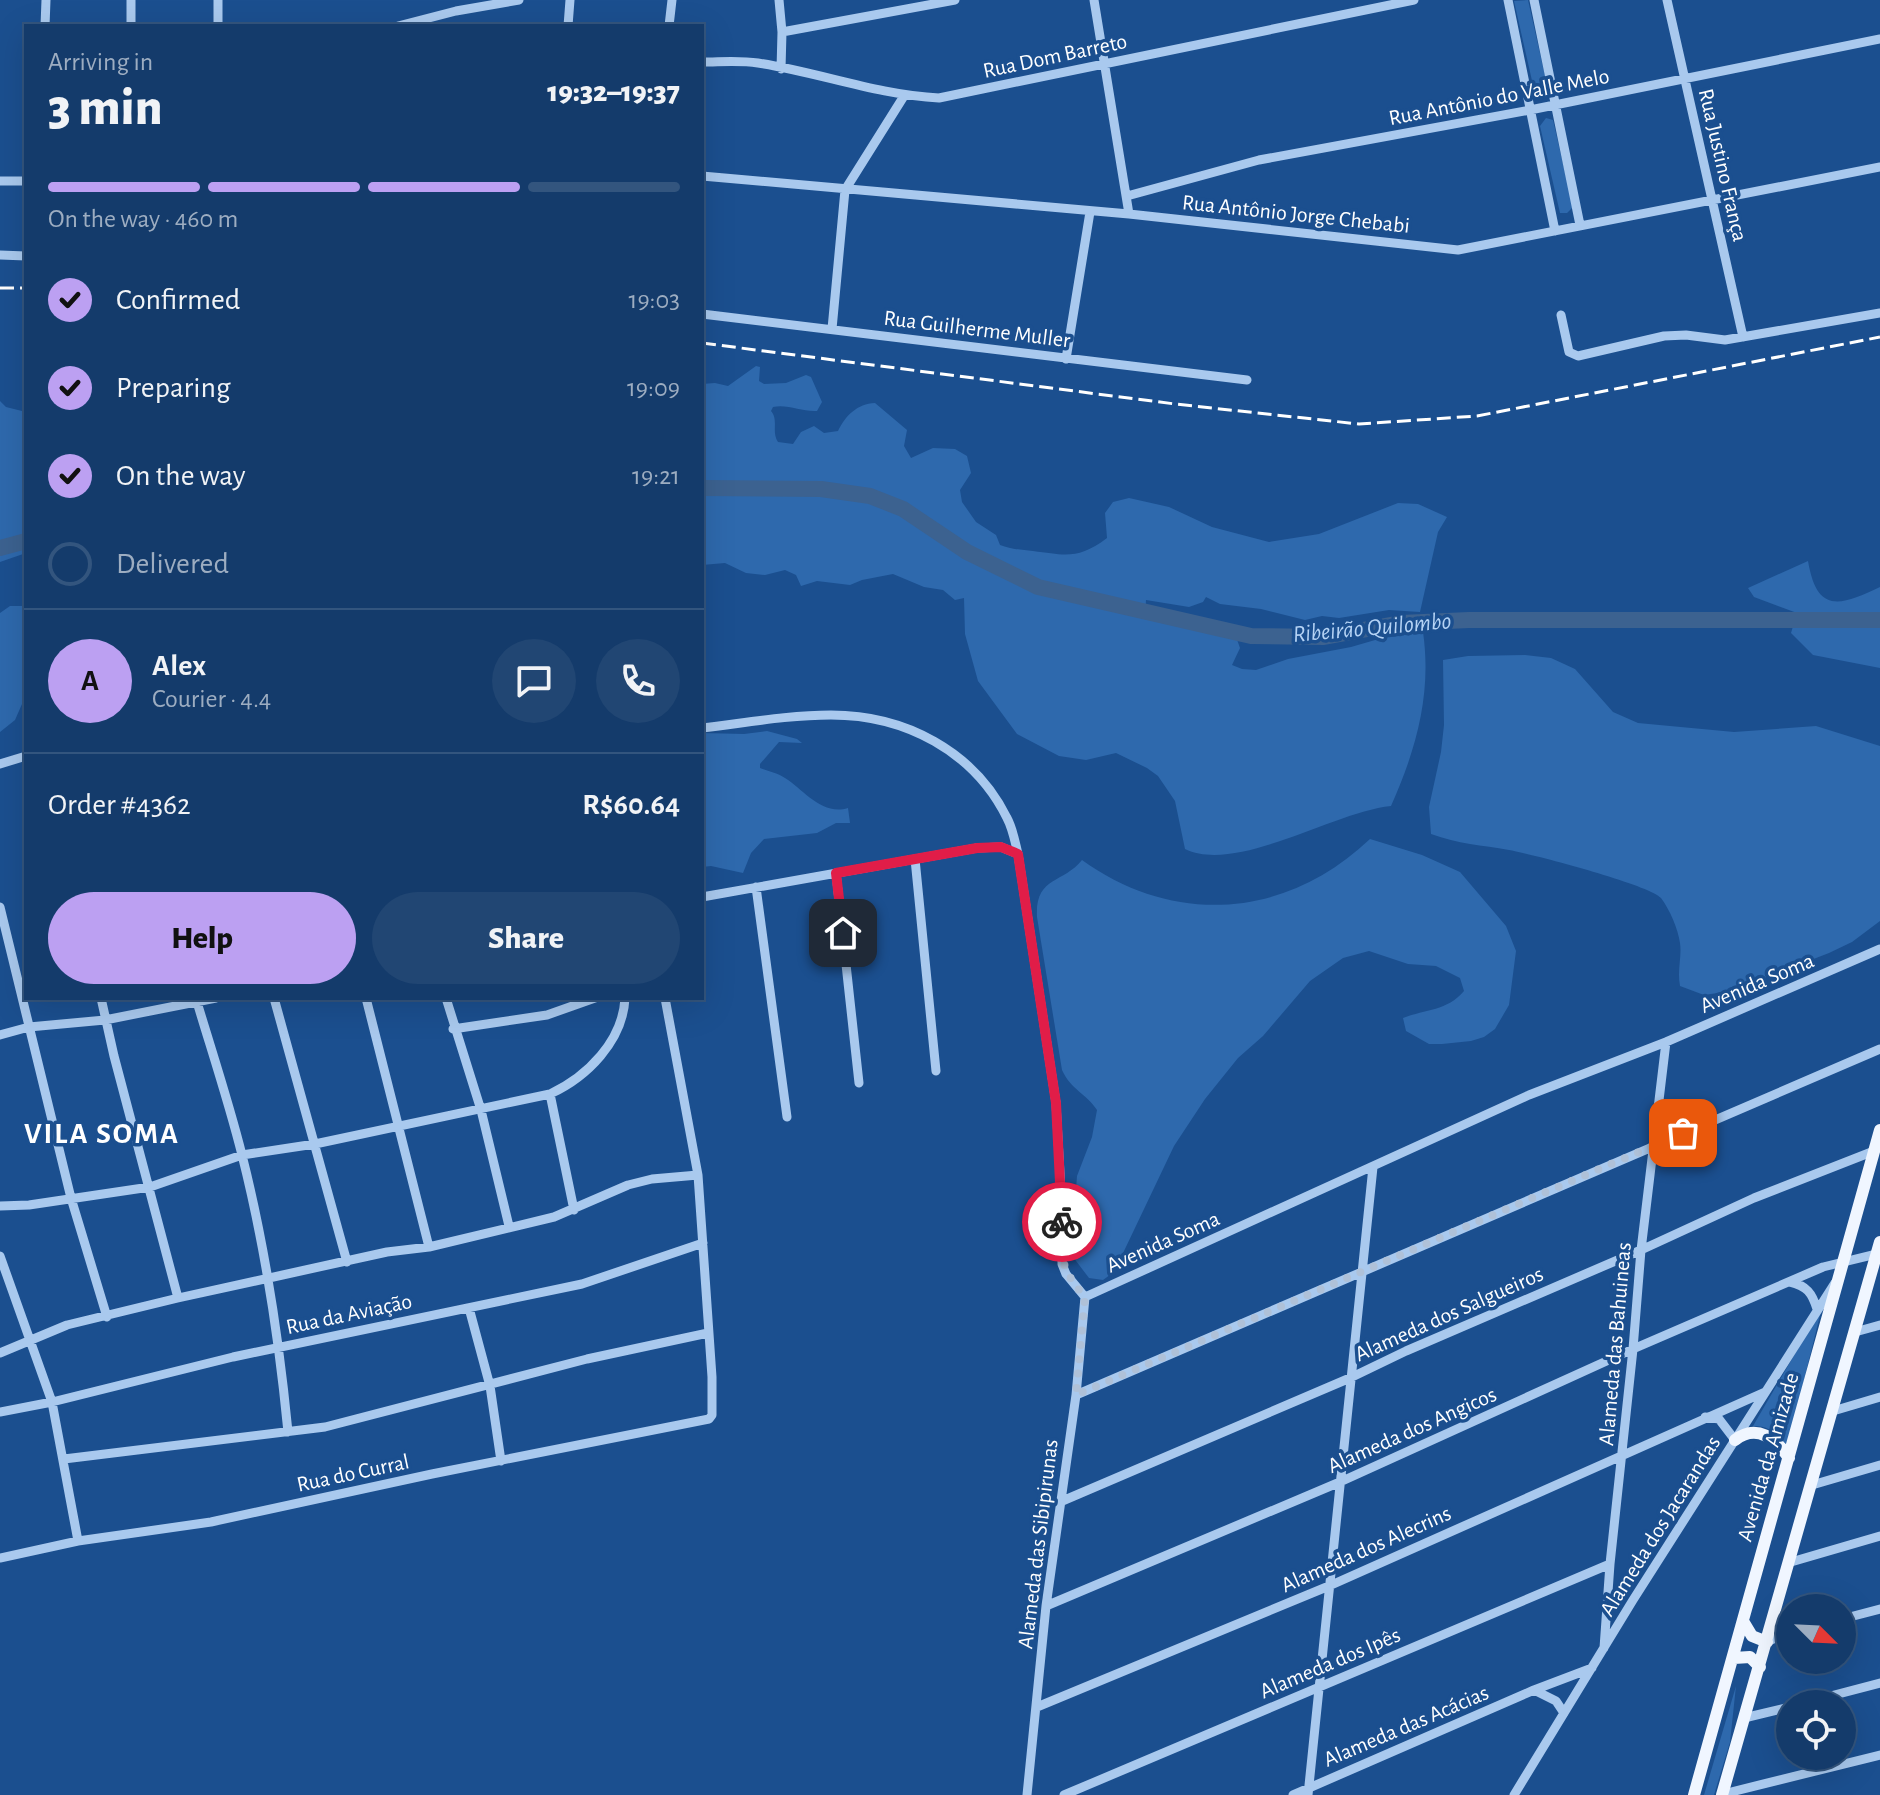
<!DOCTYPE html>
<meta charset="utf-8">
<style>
:root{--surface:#143b6b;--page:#214673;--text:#f1f3f6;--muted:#9dadc1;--line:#33557e;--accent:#bca0f2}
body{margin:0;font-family:"Alegreya Sans",sans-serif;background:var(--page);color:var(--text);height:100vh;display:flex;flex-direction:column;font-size:30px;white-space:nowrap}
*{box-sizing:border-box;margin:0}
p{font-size:26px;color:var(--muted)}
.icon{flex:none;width:44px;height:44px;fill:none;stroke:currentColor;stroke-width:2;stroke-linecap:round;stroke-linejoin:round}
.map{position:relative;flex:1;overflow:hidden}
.panel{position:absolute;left:24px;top:24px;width:680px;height:976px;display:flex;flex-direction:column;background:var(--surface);border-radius:0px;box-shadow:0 8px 32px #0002,0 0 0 2px var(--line)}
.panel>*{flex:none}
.needle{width:52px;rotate:114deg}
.fabs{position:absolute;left:1776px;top:1594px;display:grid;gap:16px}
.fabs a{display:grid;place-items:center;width:80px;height:80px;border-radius:50%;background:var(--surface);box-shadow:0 8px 32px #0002,0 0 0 2px var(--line);font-size:40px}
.pin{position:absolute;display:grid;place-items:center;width:68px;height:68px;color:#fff;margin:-34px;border-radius:16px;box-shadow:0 4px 12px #0006}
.courier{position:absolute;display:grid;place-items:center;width:80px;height:80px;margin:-40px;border:6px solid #e11d48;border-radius:50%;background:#fff;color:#222;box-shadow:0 2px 10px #0007}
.summary em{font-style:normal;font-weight:800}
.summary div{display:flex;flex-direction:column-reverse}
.summary{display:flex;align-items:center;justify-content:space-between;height:136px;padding:0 24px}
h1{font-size:52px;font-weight:800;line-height:60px}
.bar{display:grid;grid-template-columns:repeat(4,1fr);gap:12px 8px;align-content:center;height:96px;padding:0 24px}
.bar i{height:10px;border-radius:6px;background:var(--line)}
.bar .selected{background:var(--accent)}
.bar p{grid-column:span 4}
.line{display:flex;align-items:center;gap:20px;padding:0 24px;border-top:2px solid var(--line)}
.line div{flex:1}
.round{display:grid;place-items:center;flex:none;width:84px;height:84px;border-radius:42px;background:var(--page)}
ol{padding:0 24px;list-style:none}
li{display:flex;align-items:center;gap:24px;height:88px}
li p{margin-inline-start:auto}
li .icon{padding:8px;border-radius:50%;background:var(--accent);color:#111;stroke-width:4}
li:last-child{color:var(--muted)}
li i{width:44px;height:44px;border:4px solid var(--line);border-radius:50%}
.cta{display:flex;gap:16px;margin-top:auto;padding:16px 24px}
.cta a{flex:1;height:92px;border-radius:48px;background:var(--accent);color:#111;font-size:32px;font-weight:800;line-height:92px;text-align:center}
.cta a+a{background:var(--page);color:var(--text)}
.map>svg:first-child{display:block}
</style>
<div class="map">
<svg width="1880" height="1795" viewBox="0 0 1880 1795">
<rect width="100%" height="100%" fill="#1b4f8f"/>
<!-- green -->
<path fill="#2e69ad" d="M 1528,0 L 1548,89 L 1543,97 L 1535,94 L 1514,1 Z
M 1546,118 L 1553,120 L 1573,207 L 1567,213 L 1560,213 L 1540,126 Z
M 756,366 L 760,367 L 759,381 L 764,384 L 786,383 L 806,375 L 811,377 L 822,402 L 817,411 C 802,412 788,404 773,407 L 771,411 C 779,420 771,432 778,442 L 793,444 L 801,432 L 814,426 L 824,433 L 838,431 C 846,415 857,404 875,403 L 907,430 L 904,446 L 911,458 L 933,448 L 955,449 L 967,456 L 971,473 L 960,490 L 962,502 L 976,522 L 996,535 L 1000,545 C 1011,549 1021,550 1033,551 C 1065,555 1078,560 1107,538 L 1105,513 L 1113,502 L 1129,498 L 1169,507 L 1212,527 L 1269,542 L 1319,534 L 1398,503 L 1418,504 L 1447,517 L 1438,532 L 1420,612 L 1389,610 L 1339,618 L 1322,616 L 1305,620 L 1261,609 L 1220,604 L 1206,597 L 1203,602 L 1189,607 L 1146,600 L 1145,616 L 1159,622 L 1234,631 L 1240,648 L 1232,665 L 1242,669 L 1256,670 L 1288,659 L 1351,647 L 1382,638 L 1423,632 C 1432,694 1416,750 1391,806 C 1333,812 1237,874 1185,849 L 1175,801 L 1158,776 L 1147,768 L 1116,753 L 1086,760 L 1059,756 L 1017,734 L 978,681 L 965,634 L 964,598 L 955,600 L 943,590 L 924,587 L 893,574 L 862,580 L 850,585 L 817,581 L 801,586 L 796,575 L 785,570 L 765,575 L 746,573 L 725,563 L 702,565 L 702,384 L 715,383 L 728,386 Z
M 0,401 L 6,407 L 26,412 L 26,553 L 0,562 Z
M 1808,561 C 1817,614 1840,606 1880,587 L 1880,668 L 1813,655 L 1791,633 L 1797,613 L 1754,597 L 1748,588 Z
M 10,606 L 26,606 L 26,703 L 22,704 L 15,720 L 0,732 L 0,613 Z
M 1525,655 L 1551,658 L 1575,669 L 1613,712 L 1638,723 L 1734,732 L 1816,726 L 1880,746 L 1880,921 L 1852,942 L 1829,953 L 1731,991 L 1704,995 L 1680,986 C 1677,970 1682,957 1680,943 C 1678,929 1670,910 1661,898 C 1650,885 1532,854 1509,850 C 1482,845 1458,844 1431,834 L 1429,807 L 1441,752 L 1444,725 L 1443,660 L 1468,656 Z
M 767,731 L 797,739 L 802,743 L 779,742 L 760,764 L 760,768 C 768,771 778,773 785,778 C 804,790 822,816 848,808 L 850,823 L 836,823 L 817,833 L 764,839 L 751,853 L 743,873 L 711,866 L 702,867 L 702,733 L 744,734 Z
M 1370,839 L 1422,855 L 1460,872 L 1506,926 L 1516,951 L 1509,1005 L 1495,1029 L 1484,1037 L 1471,1041 L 1442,1044 L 1429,1044 L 1406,1031 L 1403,1018 C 1426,1009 1447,1011 1464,991 L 1460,978 L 1436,966 L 1408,964 L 1369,951 L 1343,958 L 1310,981 L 1263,1036 L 1238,1058 L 1205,1099 L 1174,1146 L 1114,1272 L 1103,1280 L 1089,1278 L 1073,1257 L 1072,1244 L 1077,1176 L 1092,1137 L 1097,1110 C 1086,1093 1071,1090 1062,1070 L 1037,917 C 1035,876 1063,884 1082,860 C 1175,927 1287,918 1370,839 Z
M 1822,1307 L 1787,1449 C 1778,1434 1771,1426 1753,1426 Z
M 1736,1686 L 1730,1742 L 1714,1795 L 1704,1795 Z"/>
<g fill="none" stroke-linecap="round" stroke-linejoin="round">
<!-- river -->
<path stroke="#3c6290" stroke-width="16" d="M 702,488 L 821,489 L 870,496 L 903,509 L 967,552 L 1038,587 L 1251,636 L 1324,637 L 1401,623 L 1469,620 L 1880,620
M 0,548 L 26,541"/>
<!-- minor -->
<path stroke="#a9c9ee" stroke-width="9" d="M 779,0 L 782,32 L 781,69
M 1094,0 L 1129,214
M 1508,0 L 1555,231
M 1534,0 L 1580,225
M 1667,0 L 1743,337
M 45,26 L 46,0
M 131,26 L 131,0
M 218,26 L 218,0
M 398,26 L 456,11 L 519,0
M 568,26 L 570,0
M 669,26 L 672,0
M 782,32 L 955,0
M 702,62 C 720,62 739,60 758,63 C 818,72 877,95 939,98 L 1414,0
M 702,176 L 1129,214 L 1458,250 L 1880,167
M 0,181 L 26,181
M 1127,196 L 1259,160 L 1530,110 L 1880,39
M 0,255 L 26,256
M 702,314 L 1247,380
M 1561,315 L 1569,352 L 1578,356 L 1664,336 L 1686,335 L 1725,340 L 1880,313
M 832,329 L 845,190 L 904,96
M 1066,359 L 1090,212
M 702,728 C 745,723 788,715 831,715 C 905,715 974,751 1007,818 C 1013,829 1015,842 1018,854 L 1056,1103 L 1062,1209 L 1062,1264 L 1066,1274 L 1085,1297
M 0,764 L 26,756
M 915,859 L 936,1071
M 836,873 L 859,1083
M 756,887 L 787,1117
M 702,897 L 977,848 L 1001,847 L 1018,854
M 0,907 L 71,1198 L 107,1317
M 101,998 L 114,1056 L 178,1298
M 274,998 L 347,1262
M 366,998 L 429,1247
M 446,998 L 481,1110 L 509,1226
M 197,1002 C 212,1052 229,1103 242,1155 C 265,1246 279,1339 288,1432
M 453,1029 L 547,1015 L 595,998
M 0,1035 L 29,1027 L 105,1020 L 216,998
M 550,1094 L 574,1210
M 0,1206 L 29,1205 L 150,1187 L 242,1155 L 315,1144 L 550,1094 C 587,1077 623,1041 625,998
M 0,1256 L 52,1402 L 78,1541
M 1790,1282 C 1807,1286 1812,1293 1817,1309
M 1085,1297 L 1529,1095 L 1666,1042 L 1880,949
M 469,1308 L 490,1386 L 501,1461
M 1855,1332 L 1880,1325
M 0,1353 L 67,1325 L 178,1298 L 387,1252 L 429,1247 L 554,1217 L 628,1185 L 652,1179 L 698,1175
M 1076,1395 L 1880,1049
M 1833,1411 L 1880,1397
M 0,1412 L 52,1402 L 233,1357 L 582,1284 L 703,1243
M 1705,1417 L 1719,1419 L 1735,1440
M 64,1459 L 325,1427 L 587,1359 L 708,1333
M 1812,1485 L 1880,1465
M 1060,1502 L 1350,1378 L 1406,1351 L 1641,1250 L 1754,1198 L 1874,1151
M 0,1558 L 78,1541 L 211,1522 L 432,1474 L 709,1419 L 712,1415 L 712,1377 L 698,1175 L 665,998
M 1791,1562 L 1880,1536
M 1046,1606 L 1340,1482 L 1633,1349 L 1823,1267 L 1880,1253
M 1842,1619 L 1880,1609
M 1767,1642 L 1790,1631
M 1604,1648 L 1610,1564 L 1633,1349 L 1641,1250 L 1666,1042
M 1534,1690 L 1556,1701 L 1564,1713
M 1800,1704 L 1880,1683
M 1037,1707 L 1329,1586 L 1765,1392
M 1744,1718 L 1790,1707
M 1723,1794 L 1880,1755
M 1027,1795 L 1046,1606 L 1076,1395 L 1085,1297
M 1064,1795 L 1610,1564
M 1293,1795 L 1534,1690 L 1592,1668
M 1308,1795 L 1373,1167
M 1514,1795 L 1633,1600 L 1835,1283"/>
<!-- major -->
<path stroke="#f0f6ff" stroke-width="12" d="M 1735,1440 C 1757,1423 1776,1439 1789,1458
M 1743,1621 L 1752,1636 L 1767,1642
M 1734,1658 L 1750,1657 L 1760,1667
M 1694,1795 L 1880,1130
M 1722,1795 L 1880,1242"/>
<!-- rail -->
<path stroke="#fff" stroke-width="3" stroke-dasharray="14 6" stroke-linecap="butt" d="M 0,288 L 26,288
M 702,343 L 1175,404 L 1359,424 L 1477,416 L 1880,337"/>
</g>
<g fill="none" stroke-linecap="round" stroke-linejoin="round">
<!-- done -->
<path stroke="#afc1d8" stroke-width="8" stroke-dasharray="0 14.4" d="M 1062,1222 C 1062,1261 1059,1266 1085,1297 L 1076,1395 L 1683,1133"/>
<!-- route -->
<path stroke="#e11d48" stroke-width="10" d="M 843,933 L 836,873 L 977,848 L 1001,847 L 1018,854 L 1056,1103 L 1062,1222"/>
</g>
<g text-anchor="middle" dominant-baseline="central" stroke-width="7" stroke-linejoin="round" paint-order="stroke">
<!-- street labels -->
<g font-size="22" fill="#fff" stroke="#1b4f8f">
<text transform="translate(1055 56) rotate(-12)">Rua Dom Barreto</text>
<text transform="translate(1499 97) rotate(-11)">Rua Antônio do Valle Melo</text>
<text transform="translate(1723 165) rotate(77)">Rua Justino França</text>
<text transform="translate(1296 214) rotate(6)">Rua Antônio Jorge Chebabi</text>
<text transform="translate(977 329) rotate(7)">Rua Guilherme Muller</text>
<text transform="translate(1757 983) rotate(-23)">Avenida Soma</text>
<text transform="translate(1163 1242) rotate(-24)">Avenida Soma</text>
<text transform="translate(349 1314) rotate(-12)">Rua da Aviação</text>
<text transform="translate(1449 1314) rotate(-24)">Alameda dos Salgueiros</text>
<text transform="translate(1615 1344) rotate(-85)">Alameda das Bahuineas</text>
<text transform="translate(1412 1430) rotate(-24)">Alameda dos Angicos</text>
<text transform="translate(1768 1457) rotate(-74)">Avenida da Amizade</text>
<text transform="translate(353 1473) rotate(-12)">Rua do Curral</text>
<text transform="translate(1660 1526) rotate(-58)">Alameda dos Jacarandas</text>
<text transform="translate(1038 1544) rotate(-83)">Alameda das Sibipirunas</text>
<text transform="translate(1366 1549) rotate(-24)">Alameda dos Alecrins</text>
<text transform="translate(1330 1663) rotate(-23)">Alameda dos Ipês</text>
<text transform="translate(1406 1726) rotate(-23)">Alameda das Acácias</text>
</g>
<!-- water labels -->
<g font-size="24" font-style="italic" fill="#b5d3f5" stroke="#1b4f8f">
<text transform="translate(1372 628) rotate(-5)">Ribeirão Quilombo</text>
</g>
<!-- district labels -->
<g font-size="30" font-weight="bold" letter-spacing="2" fill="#fff" stroke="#1b4f8f">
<text x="102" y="1134">VILA SOMA</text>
</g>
</g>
</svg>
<div class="fabs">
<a><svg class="needle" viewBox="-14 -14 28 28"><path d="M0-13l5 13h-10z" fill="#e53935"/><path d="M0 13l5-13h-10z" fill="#9dadc1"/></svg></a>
<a><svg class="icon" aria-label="locate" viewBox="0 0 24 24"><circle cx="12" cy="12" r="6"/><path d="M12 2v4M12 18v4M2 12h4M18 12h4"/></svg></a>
</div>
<div class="pin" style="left:1683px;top:1133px;background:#ea580c"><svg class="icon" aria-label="bag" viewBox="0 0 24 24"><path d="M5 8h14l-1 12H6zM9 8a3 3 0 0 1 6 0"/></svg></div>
<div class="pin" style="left:843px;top:933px;background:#1f2937"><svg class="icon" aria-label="home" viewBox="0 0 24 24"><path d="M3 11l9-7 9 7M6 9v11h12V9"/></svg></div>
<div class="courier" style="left:1062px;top:1222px"><svg class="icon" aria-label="bike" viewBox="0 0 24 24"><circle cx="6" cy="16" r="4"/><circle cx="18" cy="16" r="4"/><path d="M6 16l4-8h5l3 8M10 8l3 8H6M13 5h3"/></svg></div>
<section class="panel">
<div class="summary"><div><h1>3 min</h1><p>Arriving in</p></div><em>19:32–19:37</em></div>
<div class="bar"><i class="selected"></i><i class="selected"></i><i class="selected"></i><i></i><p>On the way · 460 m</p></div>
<ol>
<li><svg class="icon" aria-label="check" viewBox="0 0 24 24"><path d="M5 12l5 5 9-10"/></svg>Confirmed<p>19:03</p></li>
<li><svg class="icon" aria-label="check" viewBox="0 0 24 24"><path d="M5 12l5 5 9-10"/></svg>Preparing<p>19:09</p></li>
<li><svg class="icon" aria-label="check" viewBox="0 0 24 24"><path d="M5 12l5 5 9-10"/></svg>On the way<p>19:21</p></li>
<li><i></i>Delivered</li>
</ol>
<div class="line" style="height:144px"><b class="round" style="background:var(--accent);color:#111">A</b><div><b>Alex</b><p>Courier · 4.4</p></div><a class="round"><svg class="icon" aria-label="chat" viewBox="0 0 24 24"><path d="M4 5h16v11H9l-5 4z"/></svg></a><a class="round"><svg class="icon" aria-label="phone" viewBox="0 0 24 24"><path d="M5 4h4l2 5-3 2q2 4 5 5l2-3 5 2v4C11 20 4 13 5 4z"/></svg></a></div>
<div class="line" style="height:104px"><div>Order #4362</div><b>R$60.64</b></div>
<div class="cta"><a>Help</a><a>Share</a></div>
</section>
</div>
